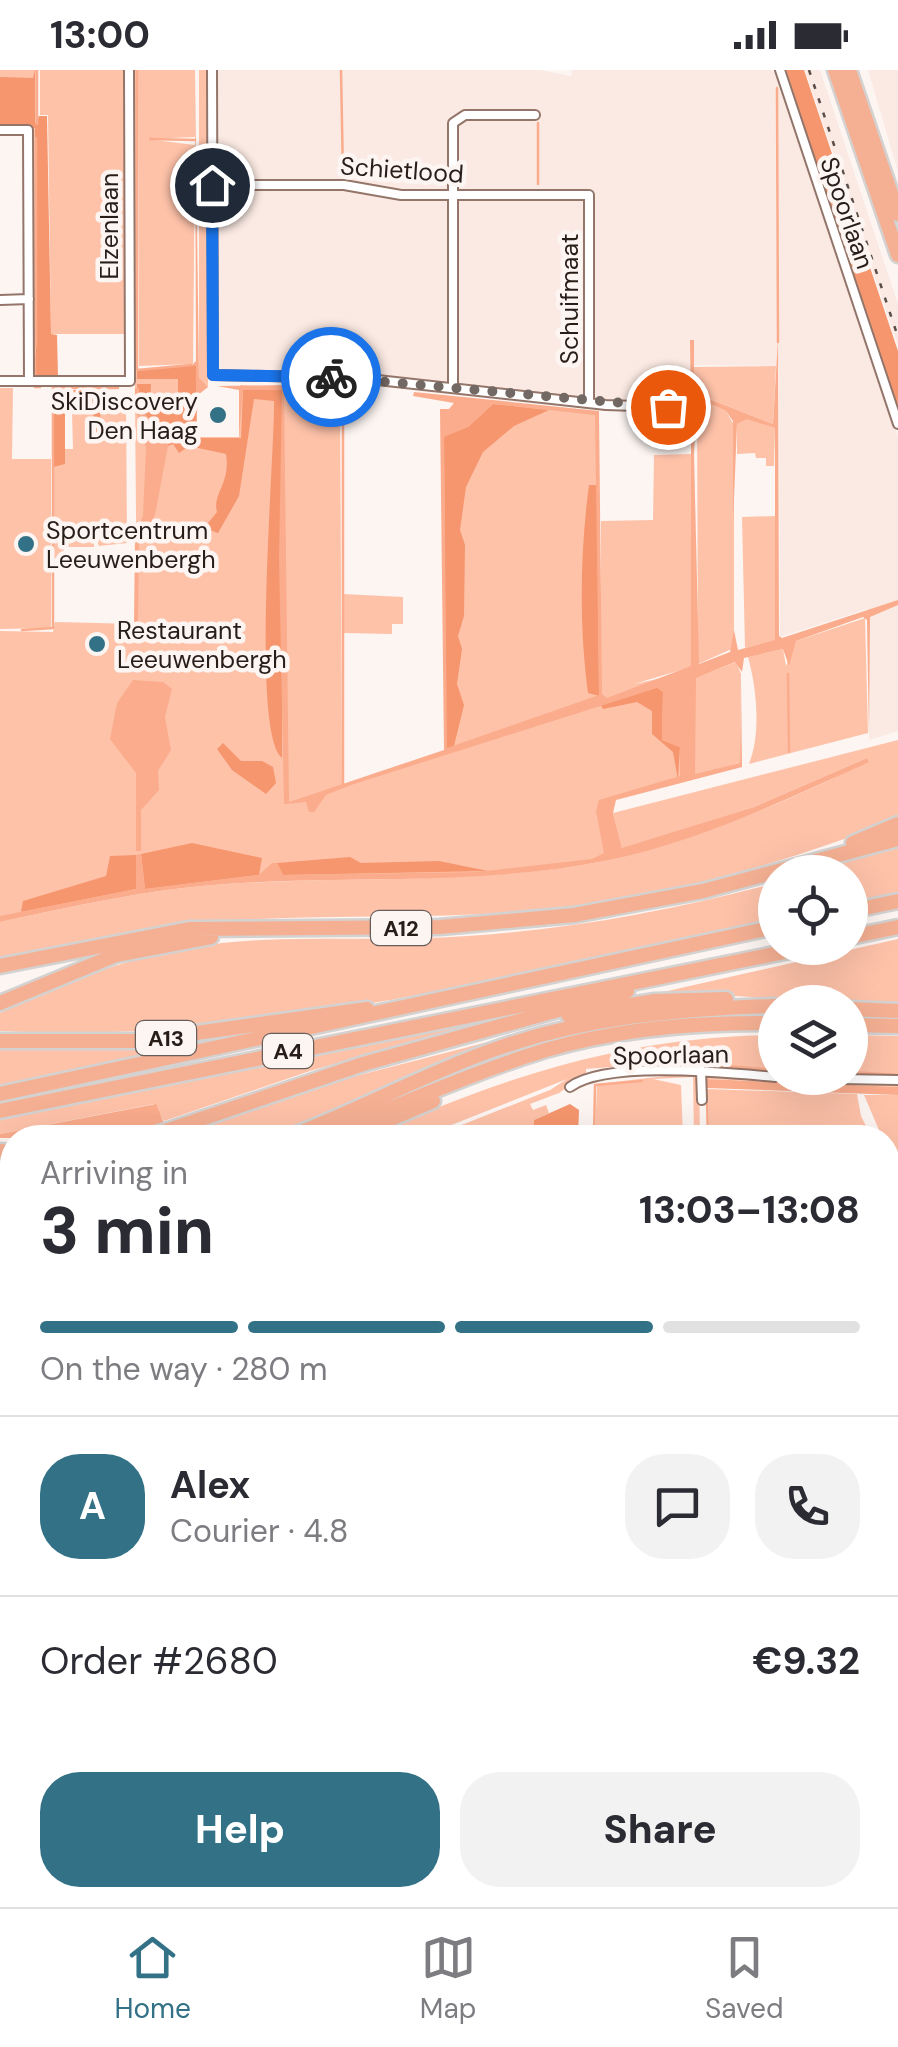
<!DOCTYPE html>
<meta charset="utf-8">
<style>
:root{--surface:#fff;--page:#f2f2f3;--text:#2b2b33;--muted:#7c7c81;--line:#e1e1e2;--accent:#327186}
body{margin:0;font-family:"DM Sans",sans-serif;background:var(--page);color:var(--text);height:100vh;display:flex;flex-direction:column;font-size:38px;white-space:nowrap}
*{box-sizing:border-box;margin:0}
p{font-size:32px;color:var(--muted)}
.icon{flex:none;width:55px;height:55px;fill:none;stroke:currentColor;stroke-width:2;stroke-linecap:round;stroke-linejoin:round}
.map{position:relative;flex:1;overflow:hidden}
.details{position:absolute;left:0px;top:1055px;width:900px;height:782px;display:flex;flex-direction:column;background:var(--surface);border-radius:40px 40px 0 0;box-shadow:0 10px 40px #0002}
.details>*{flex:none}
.fabs{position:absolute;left:758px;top:785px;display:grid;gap:20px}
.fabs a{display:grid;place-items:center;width:110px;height:110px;border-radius:50%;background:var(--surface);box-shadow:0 10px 40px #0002;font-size:50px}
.pin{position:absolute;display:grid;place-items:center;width:85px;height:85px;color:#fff;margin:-42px;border:5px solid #fff;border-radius:50%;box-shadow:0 2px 10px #0007}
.courier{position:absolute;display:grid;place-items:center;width:100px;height:100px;margin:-50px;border:8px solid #1a73e8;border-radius:50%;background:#fff;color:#222;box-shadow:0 2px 12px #0007}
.overview em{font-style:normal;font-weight:800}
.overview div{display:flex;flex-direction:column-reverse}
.overview{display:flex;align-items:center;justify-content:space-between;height:170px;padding:0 40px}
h1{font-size:65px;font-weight:800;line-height:75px}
.bar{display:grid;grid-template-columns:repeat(4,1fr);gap:15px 10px;align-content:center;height:120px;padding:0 40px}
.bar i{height:12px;border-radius:8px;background:var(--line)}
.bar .current{background:var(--accent)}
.bar p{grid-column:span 4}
.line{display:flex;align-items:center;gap:25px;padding:0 40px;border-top:2px solid var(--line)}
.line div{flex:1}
.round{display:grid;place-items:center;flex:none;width:105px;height:105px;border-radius:40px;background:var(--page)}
.action{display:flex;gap:20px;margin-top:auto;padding:20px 40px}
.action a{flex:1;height:115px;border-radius:40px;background:var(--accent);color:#fff;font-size:40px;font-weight:800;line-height:115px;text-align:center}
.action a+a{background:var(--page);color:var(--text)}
.status{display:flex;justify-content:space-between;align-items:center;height:70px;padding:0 50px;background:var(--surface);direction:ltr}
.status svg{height:28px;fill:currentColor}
.menu{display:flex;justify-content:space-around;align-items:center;height:140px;border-top:2px solid var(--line);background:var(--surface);font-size:28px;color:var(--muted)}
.menu a{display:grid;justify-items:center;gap:5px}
.menu .current{color:var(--accent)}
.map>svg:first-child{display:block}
</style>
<div class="status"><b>13:00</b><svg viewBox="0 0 49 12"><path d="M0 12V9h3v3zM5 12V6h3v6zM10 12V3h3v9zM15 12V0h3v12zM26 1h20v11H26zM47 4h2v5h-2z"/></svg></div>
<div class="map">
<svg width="898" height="1837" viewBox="0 0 898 1837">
<rect width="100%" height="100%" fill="#fcf5f2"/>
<!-- built -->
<path fill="#fbeae3" d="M 209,0 L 540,0 L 571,6 L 572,0 L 773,0 L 898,367 L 898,661 L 869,670 L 867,539 L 780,567 L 779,296 L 693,295 L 693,339 L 603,338 L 351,312 L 209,309 Z
M 805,0 L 820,0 L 898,234 L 898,276 Z
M 868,0 L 898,0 L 898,102 Z"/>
<!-- green -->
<path fill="#fec2a9" d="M 0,0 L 36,0 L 36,309 L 32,304 L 32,59 L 0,58 Z
M 40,0 L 124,0 L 125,264 L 51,264 L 48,45 L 40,45 Z
M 132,0 L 136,0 L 137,300 L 196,295 L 196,367 L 239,367 L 240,315 L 340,321 L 342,715 L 287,732 L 442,685 L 446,682 L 442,344 L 468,330 L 598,342 L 601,556 L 601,451 L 653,450 L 654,385 L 692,384 L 691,597 L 634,614 L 690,602 L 691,710 L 612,730 L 614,787 C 501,810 386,803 271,808 C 179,812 90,832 0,850 L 0,561 L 53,562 L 55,552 L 137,554 Z
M 138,0 L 195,0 L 195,67 L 147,69 L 195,75 L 193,294 L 139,296 Z
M 199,0 L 208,0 L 208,317 L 199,309 Z
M 776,296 L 773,354 L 694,323 L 694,297 Z
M 0,318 L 13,318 L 12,389 L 51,389 L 51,558 L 0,559 Z
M 100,326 L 126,326 L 127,473 L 99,476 L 94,464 L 94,477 L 64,477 L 64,488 L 54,488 L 54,397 L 64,394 L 64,379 L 73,379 L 72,342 L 94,342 L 95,368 L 101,367 Z
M 697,328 L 726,341 L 734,355 L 734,578 L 698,594 Z
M 747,348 L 775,358 L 774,396 L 766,396 L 766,388 L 756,388 L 755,383 L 737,384 L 737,354 Z
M 776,446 L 775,571 L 745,578 L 742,447 Z
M 343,524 L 403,527 L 403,554 L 392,554 L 392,564 L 344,563 Z
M 865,548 L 868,663 L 749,694 C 761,664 757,619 748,587 L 783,579 L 786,596 L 796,571 Z
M 736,592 L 741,604 L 740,693 L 695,705 L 695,608 Z
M 898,670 L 898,749 C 787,792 672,826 552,839 C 438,851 324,843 210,852 C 140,857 68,875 0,890 L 0,852 C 74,836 149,819 225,814 C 352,806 479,815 605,791 C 684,775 797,728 868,691 L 867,688 L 754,737 L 622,779 L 613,743 Z
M 898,775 L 898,824 L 850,834 L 850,802 L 810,802 Z
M 775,813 L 775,849 C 526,901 255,976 0,961 L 0,943 C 82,901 170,874 262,870 C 331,867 399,871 468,866 C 573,859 673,840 775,813 Z
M 898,869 L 898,936 L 736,926 L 623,931 Z
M 512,943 L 310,1001 L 164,1051 L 154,1034 L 0,1064 L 0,1050 Z
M 308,954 L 0,1018 L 0,978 L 176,974 Z
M 775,965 L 775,1004 L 625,1001 L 624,996 L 586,999 L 586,1004 L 559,1023 L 530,1034 L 533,1040 L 546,1035 L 549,1043 L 534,1050 L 533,1067 L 521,1067 L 520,1058 L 489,1067 L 434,1066 L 550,1020 L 567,1009 L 421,1067 L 365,1068 C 504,1007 622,967 775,965 Z
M 850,965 L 898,966 L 898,1008 L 850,1007 Z
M 511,966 L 513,970 L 274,1067 L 171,1068 L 286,1024 Z
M 691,1003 L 699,1010 L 700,1067 L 694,1067 L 693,1007 L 653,1009 L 681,1015 L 683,1067 L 595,1068 L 597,1014 Z
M 709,1004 L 898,1013 L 898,1017 L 708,1009 L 706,1019 L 857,1024 L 861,1046 L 872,1068 L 709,1067 L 708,1025 L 704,1022 L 704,1008 Z
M 864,1025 L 898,1025 L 898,1213 L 888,1204 L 888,1068 L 882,1067 Z
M 898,1253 L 898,1374 L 888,1382 L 888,1262 Z
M 898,1394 L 898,1662 L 888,1667 L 888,1402 Z
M 579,1825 L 702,1825 L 694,1837 L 579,1837 Z"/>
<!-- forest -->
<path fill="#f6966e" d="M 35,0 L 35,54 L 39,46 L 47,46 L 51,264 L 57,265 L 58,307 L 36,307 L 35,58 L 0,57 L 0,7 L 33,8 Z
M 786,0 L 804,0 L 898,281 L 898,344 Z
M 196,295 L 197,368 L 241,368 L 243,320 L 282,319 L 282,688 C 250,663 275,385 274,331 L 254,329 L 239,426 L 218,463 L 204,458 L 217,442 C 212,424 231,413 226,384 L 189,376 L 179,383 L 173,374 L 168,376 L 166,364 L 139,339 L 137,314 L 151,314 L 150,335 L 178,335 L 178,309 L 137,309 L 137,300 Z
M 54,320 L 100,320 L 101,368 L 95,368 L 92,328 L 65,328 L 65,394 L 54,397 Z
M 493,334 L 549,340 L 514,356 L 483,382 L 466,417 L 460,460 L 465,475 L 464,546 L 458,566 L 462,579 L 457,614 L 464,635 L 454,676 L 446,679 L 444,366 L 468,357 Z
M 589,415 L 597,415 L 599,626 L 588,623 C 579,556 580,482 589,415 Z
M 657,617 L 663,622 L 662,670 L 680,677 L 678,710 L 673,682 L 652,664 L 652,641 L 637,632 L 603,639 L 601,635 Z
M 223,673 L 241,691 L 262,691 L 273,697 L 276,713 L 266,724 L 232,700 L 217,679 Z
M 192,773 L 262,788 L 259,805 L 145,819 L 141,784 Z
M 136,785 L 136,819 L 21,842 L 23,831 L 106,806 L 110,786 Z
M 350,787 L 361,793 L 439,791 L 488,801 L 283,805 L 277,793 Z
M 570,1034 L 579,1040 L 578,1067 L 533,1067 L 534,1050 Z
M 12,1277 L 12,1372 L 0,1370 L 0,1280 Z
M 0,1584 L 12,1584 L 12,1825 L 126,1825 L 127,1837 L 0,1837 Z
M 479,1825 L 480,1834 L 473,1837 L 316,1837 L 315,1826 Z"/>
<!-- water -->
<path fill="#faac8c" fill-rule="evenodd" d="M 195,0 L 199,308 L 208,317 L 198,325 L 196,363 L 196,296 L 192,295 L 196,291 Z
M 778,269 L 779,566 L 782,568 L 898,530 L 898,535 L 870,547 L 869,666 L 867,550 L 863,547 L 796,571 L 789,596 L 783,579 L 744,588 L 742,602 L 735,592 L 696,608 L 695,704 L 740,693 L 741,610 L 742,697 L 616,730 L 613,743 L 622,778 L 754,737 L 867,688 L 869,692 C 783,731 698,772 605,791 C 479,816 352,805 225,814 C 149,819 74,836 0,852 L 0,846 L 136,819 L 136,785 L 141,784 L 145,819 L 259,805 L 272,793 L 277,793 L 283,805 L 477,802 L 592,789 L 604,783 L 596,741 L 599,730 L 680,706 L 680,677 L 662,670 L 663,622 L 657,618 L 351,715 L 326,725 L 314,742 L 309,742 L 306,732 L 284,734 L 279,489 L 282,320 L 243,320 L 239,367 L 239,320 L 217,316 L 289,315 L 284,320 L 289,732 L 444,680 L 440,339 L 449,339 L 454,333 L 413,326 L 414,322 L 599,341 L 602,624 L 607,628 L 691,596 L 691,353 L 670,346 L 691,342 L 690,270 L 694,270 L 694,323 L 773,354 ZM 697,328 L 726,341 L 733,351 L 733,454 L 737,354 L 747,349 L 775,358 L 775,570 L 738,580 L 734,560 L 730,582 L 699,594 L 694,384 ZM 493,334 L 595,345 L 599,625 L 447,678 L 444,367 L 468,357 Z
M 135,318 L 139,318 L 139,339 L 166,364 L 168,376 L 155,445 L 139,473 L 138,554 L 134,554 L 135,464 L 143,446 L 146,378 L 135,336 Z
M 133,610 L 163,612 L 172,619 L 165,647 L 171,680 L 158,701 L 159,720 L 141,740 L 141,781 L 136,781 L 136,703 L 110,669 L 117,633 Z
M 707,1009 L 898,1017 L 898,1025 L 707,1018 Z
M 156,1034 L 170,1067 L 0,1068 L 0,1064 Z
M 9,1468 L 12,1560 L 0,1561 L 4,1519 L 0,1470 Z"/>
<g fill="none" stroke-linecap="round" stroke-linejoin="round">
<!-- stream -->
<path stroke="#faac8c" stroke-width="2.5" d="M 137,0 L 137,300 L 191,295
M 341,0 L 343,106
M 777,18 L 778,272
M 538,53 L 538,114
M 37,54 L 37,0
M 150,69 L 195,70
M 36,276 L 36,68
M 35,285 L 35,305
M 35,317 L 40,317
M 343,320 L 343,714
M 22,560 L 53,558 L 53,318 L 118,318
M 788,604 L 789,682
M 638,996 L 702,994 L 775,1000
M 850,1002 L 898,1005
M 707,1032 L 708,1068
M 594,1068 L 595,1015 L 642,1011"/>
<!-- street casing -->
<g stroke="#947569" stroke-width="12">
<path id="street" d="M 212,0 L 213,305 L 359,308 L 606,335 L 668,337
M 780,0 L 898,354
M 0,60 L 28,60 L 29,311
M 212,115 L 344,115 L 401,125 L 589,125 L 589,333
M 0,230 L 29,229
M 0,311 L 130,311 L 129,0
M 453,318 L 453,53 L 465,45 L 535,45
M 701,1000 L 702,1030
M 783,1008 L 898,1010
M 570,1017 C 607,990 728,1003 775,1007
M 888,1728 L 898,1723
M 888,1742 L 898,1738
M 759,1825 L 770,1837
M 870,1825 L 880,1837
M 705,1837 L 713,1825
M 853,1837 L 849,1828 L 858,1825"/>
</g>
<!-- highway casing -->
<g stroke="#d4d2d1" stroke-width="19">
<path id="highway" d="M 835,0 L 898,185
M 849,0 L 898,144
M 853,773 L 898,754
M 850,841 L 898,831
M 850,867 L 898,857
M 0,896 L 189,859 L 440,857 L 574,845 L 703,821 L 898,769
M 0,933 L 116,885 L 211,867
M 850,939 L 898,941
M 568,945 L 655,931 L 726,929
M 850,955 L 898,956
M 0,971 L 139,971 L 367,939
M 0,1024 L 775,857
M 0,1041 L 804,878
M 145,1068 L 363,994 L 627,921
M 286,1068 C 355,1042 420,1006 490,981 C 583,947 677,939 775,936
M 314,1068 C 392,1040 467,1004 546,980 C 621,958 697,952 775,953
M 346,1068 L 433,1031
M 0,1081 L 12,1082
M 0,1124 L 12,1120
M 0,1171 L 12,1170"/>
</g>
<!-- street -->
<use href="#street" stroke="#fff" stroke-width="8"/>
<!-- highway -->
<use href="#highway" stroke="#f5b093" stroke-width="14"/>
<!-- rail -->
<path stroke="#584d48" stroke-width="2.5" stroke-dasharray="5 10" stroke-linecap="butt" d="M 809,0 L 898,267"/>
</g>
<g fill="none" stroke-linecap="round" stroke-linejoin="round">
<!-- done -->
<path stroke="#736964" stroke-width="10" stroke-dasharray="0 18" d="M 331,307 L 668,337"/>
<!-- route -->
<path stroke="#1a73e8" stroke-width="12" d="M 212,115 L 213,305 L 331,307"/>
</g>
<!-- markers -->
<g fill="#327186" stroke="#fcf5f2" stroke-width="4">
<circle cx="218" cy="345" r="10"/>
<circle cx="26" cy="474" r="10"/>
<circle cx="97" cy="574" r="10"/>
</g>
<g text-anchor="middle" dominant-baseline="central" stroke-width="9" stroke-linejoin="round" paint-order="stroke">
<!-- shield labels -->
<g fill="#fcf5f2" stroke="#685e59" stroke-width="2.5">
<rect x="371" y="841" width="60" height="34" rx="8"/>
<rect x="136" y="951" width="60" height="34" rx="8"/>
<rect x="263" y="964" width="50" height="34" rx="8"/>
</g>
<g font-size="22" font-weight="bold" fill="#291d18">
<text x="401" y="858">A12</text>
<text x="166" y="968">A13</text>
<text x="288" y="981">A4</text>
</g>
<!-- street labels -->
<g font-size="25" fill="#291d18" stroke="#fcf5f2">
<text transform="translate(402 100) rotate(4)">Schietlood</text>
<text transform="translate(847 143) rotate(71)">Spoorlaan</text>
<text transform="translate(109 156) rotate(-90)">Elzenlaan</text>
<text transform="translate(569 229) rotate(-90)">Schuifmaat</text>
<text transform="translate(671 985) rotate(-1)">Spoorlaan</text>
</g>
<!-- poi labels -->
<g font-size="25" fill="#291d18" stroke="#fcf5f2" text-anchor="start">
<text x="198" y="331" text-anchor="end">SkiDiscovery<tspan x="198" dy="29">Den Haag</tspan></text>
<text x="46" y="460">Sportcentrum<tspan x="46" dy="29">Leeuwenbergh</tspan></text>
<text x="117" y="560">Restaurant<tspan x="117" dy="29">Leeuwenbergh</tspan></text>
</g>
</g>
</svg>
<div class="fabs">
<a><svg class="icon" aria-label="locate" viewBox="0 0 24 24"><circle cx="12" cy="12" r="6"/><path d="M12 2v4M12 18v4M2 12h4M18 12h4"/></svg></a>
<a><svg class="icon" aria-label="layers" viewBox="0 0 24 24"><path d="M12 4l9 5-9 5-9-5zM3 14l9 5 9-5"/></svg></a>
</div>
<div class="pin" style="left:668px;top:337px;background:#ea580c"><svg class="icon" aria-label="bag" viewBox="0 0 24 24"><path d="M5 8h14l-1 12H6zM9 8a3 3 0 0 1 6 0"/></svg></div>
<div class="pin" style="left:212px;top:115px;background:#1f2937"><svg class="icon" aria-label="home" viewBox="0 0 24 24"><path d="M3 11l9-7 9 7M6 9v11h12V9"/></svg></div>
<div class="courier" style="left:331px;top:307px"><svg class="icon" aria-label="bike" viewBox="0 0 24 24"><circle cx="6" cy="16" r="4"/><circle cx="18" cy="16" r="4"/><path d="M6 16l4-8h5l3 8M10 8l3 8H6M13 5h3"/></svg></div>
<section class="details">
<div class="overview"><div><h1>3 min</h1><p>Arriving in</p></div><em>13:03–13:08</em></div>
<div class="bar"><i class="current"></i><i class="current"></i><i class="current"></i><i></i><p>On the way · 280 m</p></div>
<div class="line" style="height:180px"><b class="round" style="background:var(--accent);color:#fff">A</b><div><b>Alex</b><p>Courier · 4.8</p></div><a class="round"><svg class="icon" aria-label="chat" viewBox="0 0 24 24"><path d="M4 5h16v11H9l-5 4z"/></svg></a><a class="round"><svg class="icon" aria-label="phone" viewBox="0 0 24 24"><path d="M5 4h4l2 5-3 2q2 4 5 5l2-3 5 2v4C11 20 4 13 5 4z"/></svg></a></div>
<div class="line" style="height:130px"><div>Order #2680</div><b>€9.32</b></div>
<div class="action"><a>Help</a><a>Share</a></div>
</section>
</div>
<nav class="menu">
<a class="current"><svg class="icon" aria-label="home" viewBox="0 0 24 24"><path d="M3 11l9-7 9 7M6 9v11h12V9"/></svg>Home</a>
<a><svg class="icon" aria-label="map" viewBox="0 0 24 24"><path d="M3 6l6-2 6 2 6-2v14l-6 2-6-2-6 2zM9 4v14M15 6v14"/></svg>Map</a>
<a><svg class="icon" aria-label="saved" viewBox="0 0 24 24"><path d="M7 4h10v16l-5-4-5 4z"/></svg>Saved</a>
</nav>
